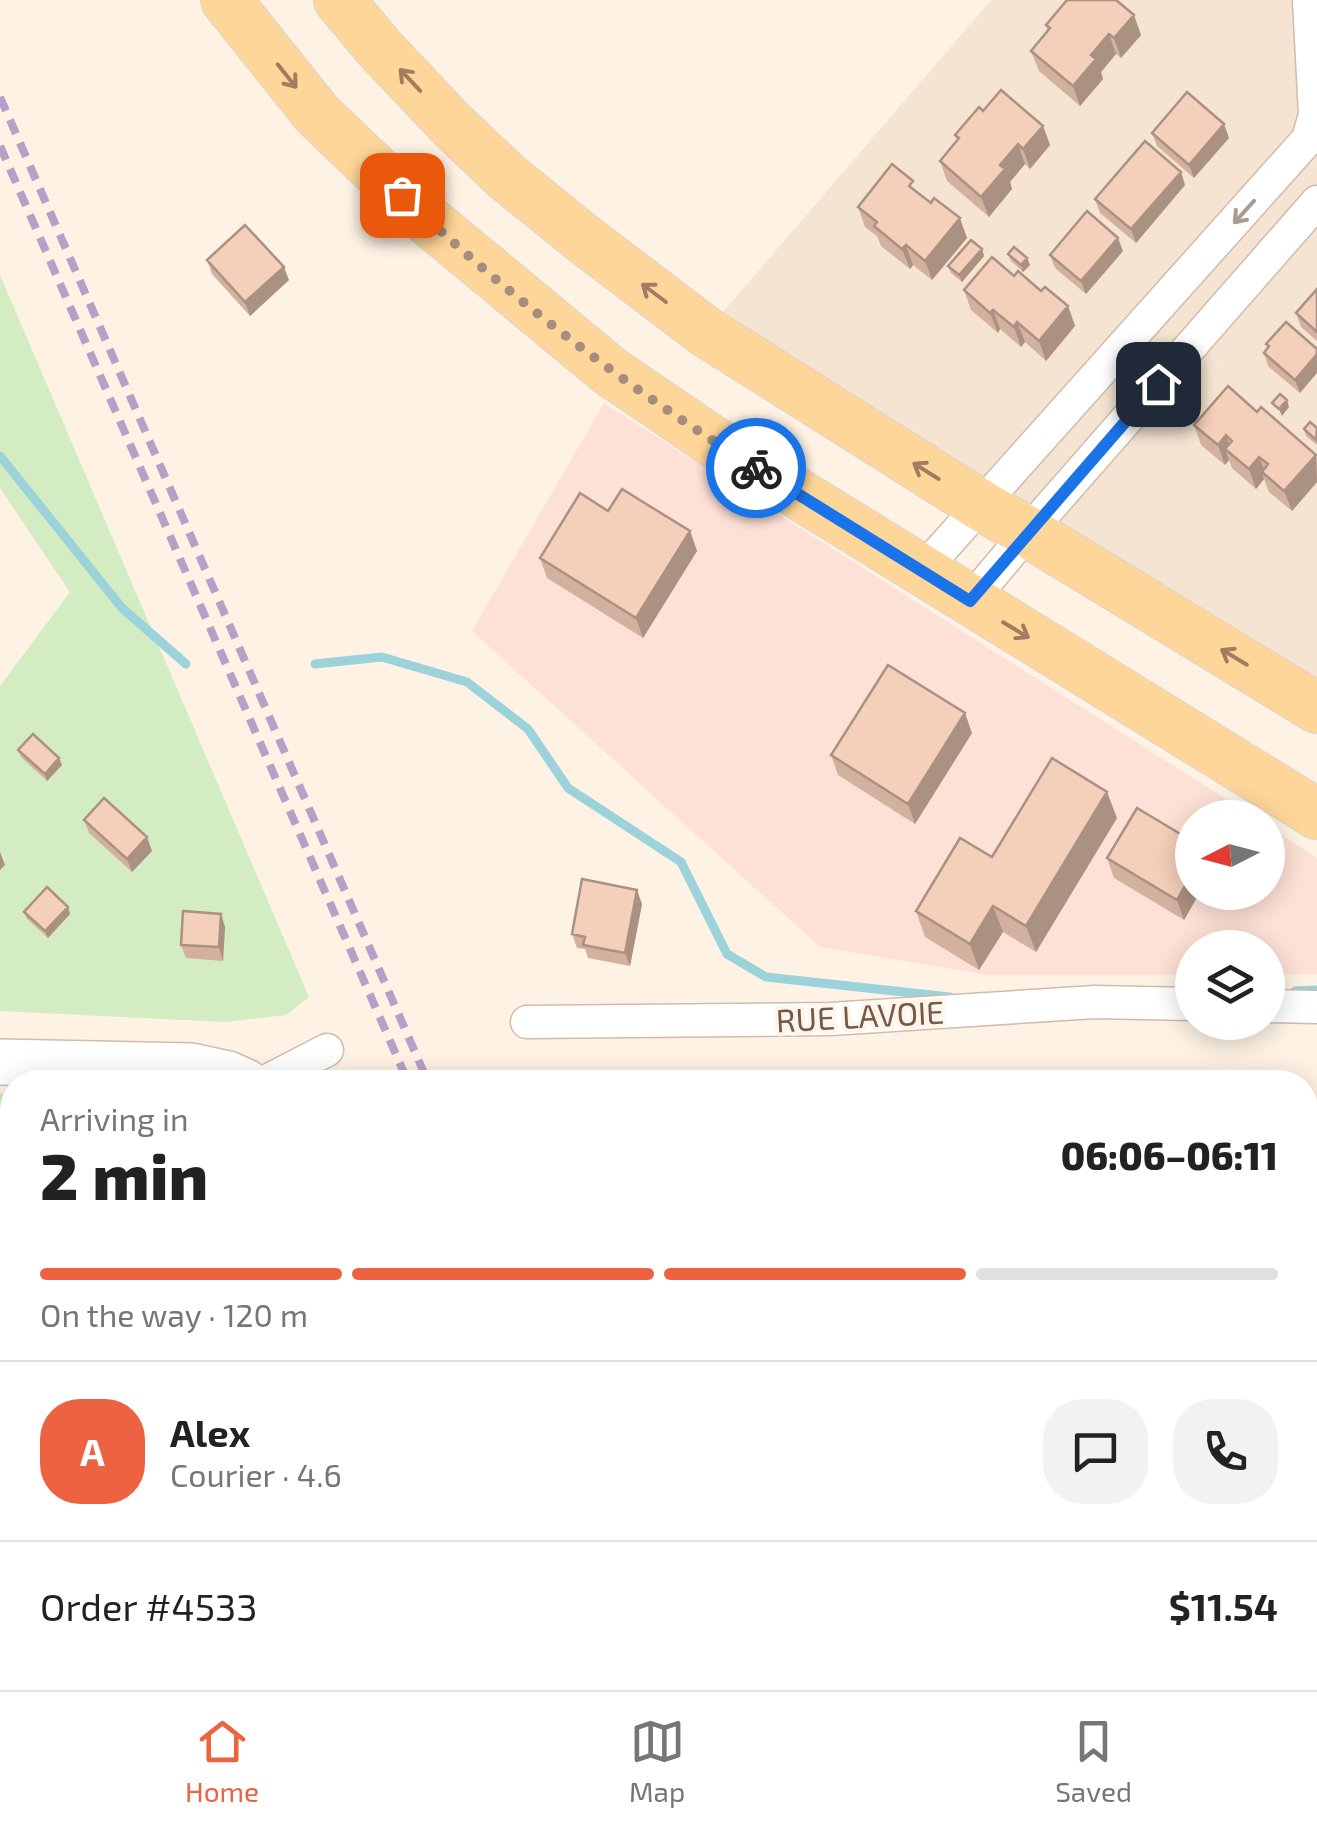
<!DOCTYPE html>
<meta charset="utf-8">
<style>
:root{--surface:#fff;--page:#f2f2f2;--text:#222;--muted:#767676;--line:#e0e0e0;--accent:#ed6342}
body{margin:0;font-family:"Exo 2",sans-serif;background:var(--page);color:var(--text);height:100vh;display:flex;flex-direction:column;font-size:38px;white-space:nowrap}
*{box-sizing:border-box;margin:0}
p{font-size:32px;color:var(--muted)}
.icon{flex:none;width:55px;height:55px;fill:none;stroke:currentColor;stroke-width:2;stroke-linecap:round;stroke-linejoin:round}
.map{position:relative;flex:1;overflow:hidden}
.drawer{position:absolute;left:0px;top:1070px;width:1318px;height:620px;display:flex;flex-direction:column;background:var(--surface);border-radius:40px 40px 0 0;box-shadow:0 5px 25px #0003}
.drawer>*{flex:none}
.needle{width:65px;rotate:264deg}
.fabs{position:absolute;left:1175px;top:800px;display:grid;gap:20px}
.fabs a{display:grid;place-items:center;width:110px;height:110px;border-radius:50%;background:var(--surface);box-shadow:0 5px 25px #0003;font-size:50px}
.pin{position:absolute;display:grid;place-items:center;width:85px;height:85px;color:#fff;margin:-42px;border-radius:20px;box-shadow:0 5px 15px #0006}
.courier{position:absolute;display:grid;place-items:center;width:100px;height:100px;margin:-50px;border:8px solid #1a73e8;border-radius:50%;background:#fff;color:#222;box-shadow:0 2px 12px #0007}
.headline em{font-style:normal;font-weight:800}
.headline div{display:flex;flex-direction:column-reverse}
.headline{display:flex;align-items:center;justify-content:space-between;height:170px;padding:0 40px}
h1{font-size:65px;font-weight:800;line-height:75px}
.bar{display:grid;grid-template-columns:repeat(4,1fr);gap:15px 10px;align-content:center;height:120px;padding:0 40px}
.bar i{height:12px;border-radius:8px;background:var(--line)}
.bar .on{background:var(--accent)}
.bar p{grid-column:span 4}
.line{display:flex;align-items:center;gap:25px;padding:0 40px;border-top:2px solid var(--line)}
.line div{flex:1}
.round{display:grid;place-items:center;flex:none;width:105px;height:105px;border-radius:40px;background:var(--page)}
.dock{display:flex;justify-content:space-around;align-items:center;height:140px;border-top:2px solid var(--line);background:var(--surface);font-size:28px;color:var(--muted)}
.dock a{display:grid;justify-items:center;gap:5px}
.dock .on{color:var(--accent)}
.map>svg:first-child{display:block}
</style>
<div class="map">
<svg width="1317" height="1690" viewBox="0 0 1317 1690">
<rect width="100%" height="100%" fill="#fdf2e3"/>
<!-- residential -->
<path fill="#f5e4d1" d="M 991,0 L 1317,0 L 1317,708 L 706,332 Z"/>
<!-- commercial -->
<path fill="#fee1d6" d="M 604,403 L 1254,817 L 1192,818 L 1192,892 L 1268,892 L 1268,826 L 1317,858 L 1317,974 L 1268,975 L 1268,948 L 1192,948 L 1192,975 L 988,975 L 820,947 L 472,631 Z"/>
<!-- green -->
<path fill="#d3ecc1" d="M 0,275 L 309,997 L 286,1015 L 225,1022 L 0,1011 L 0,686 L 70,592 L 0,488 Z
M 12,1093 L 12,1192 L 0,1205 L 0,1094 Z"/>
<g fill="none" stroke-linecap="round" stroke-linejoin="round">
<!-- stream -->
<path stroke="#9cd2da" stroke-width="9" d="M 0,456 L 122,608 L 186,664
M 315,664 L 382,657 L 467,682 L 528,729 L 568,788 L 681,862 L 727,954 L 766,977 L 950,997
M 1295,991 L 1317,990"/>
<!-- street casing -->
<g stroke="#d1bbac" stroke-width="35">
<path id="street" d="M 922,571 L 1308,139 L 1315,115 L 1309,0
M 970,601 L 1028,532 L 1317,202
M 1268,1006 L 1317,1007
M 527,1022 L 831,1019 L 1095,1002 L 1192,1004
M 265,1082 L 327,1050"/>
</g>
<!-- secondary casing -->
<g stroke="#d5bba9" stroke-width="48">
<path id="secondary" d="M 0,1062 L 191,1066 L 228,1074 L 246,1082
M 0,1585 L 12,1586
M 1305,1659 L 1317,1658
M 0,1675 L 12,1675
M 48,1678 L 267,1690
M 501,1678 L 506,1690"/>
</g>
<!-- primary casing -->
<g stroke="#dcd3cf" stroke-width="52">
<path id="primary" d="M 226,0 L 317,114 L 430,222 L 611,372 L 711,440 L 1317,814
M 339,0 L 381,50 L 452,125 L 507,177 L 581,237 L 706,332 L 982,506 L 1028,532 L 1317,708"/>
</g>
<!-- street -->
<use href="#street" stroke="#fff" stroke-width="32"/>
<!-- secondary -->
<use href="#secondary" stroke="#fff" stroke-width="45"/>
<!-- primary -->
<use href="#primary" stroke="#ffd699" stroke-width="50"/>
<!-- rail -->
<path stroke="#b5a1c7" stroke-width="8" stroke-dasharray="15 10" stroke-linecap="butt" d="M 0,97 L 428,1082
M 0,146 L 408,1082
M 667,1678 L 672,1690
M 687,1678 L 693,1690"/>
</g>
<!-- wall -->
<path fill="#d2b29f" d="M 1046,25 L 1141,35 L 1121,58 L 1116,54 L 1101,72 L 1103,79 L 1080,106 L 1039,71 L 1031,51 L 1048,31 Z
M 983,111 L 1043,126 L 1050,145 L 1030,169 L 1025,164 L 1010,182 L 1012,189 L 989,217 L 947,181 L 940,161 L 957,141 L 955,135 Z
M 1152,133 L 1229,138 L 1194,178 L 1157,146 Z
M 1185,185 L 1136,243 L 1100,213 L 1095,199 Z
M 917,193 L 967,238 L 932,280 L 913,265 L 910,269 L 881,246 L 877,236 L 865,227 L 858,207 Z
M 982,249 L 984,256 L 962,282 L 951,273 L 948,266 Z
M 1123,251 L 1086,294 L 1055,268 L 1050,255 Z
M 1008,254 L 1027,258 L 1030,265 L 1023,272 L 1011,261 Z
M 207,260 L 289,280 L 250,316 L 212,274 Z
M 1014,276 L 1068,306 L 1075,326 L 1046,361 L 1025,342 L 1021,347 L 1000,329 L 998,333 L 971,310 L 964,290 Z
M 1317,289 L 1317,341 L 1301,327 L 1296,313 Z
M 1286,322 L 1300,393 L 1268,366 L 1264,353 L 1268,348 L 1266,344 Z
M 1257,412 L 1316,455 L 1317,459 L 1317,482 L 1292,511 L 1269,492 L 1264,479 L 1256,489 L 1232,468 L 1229,460 L 1225,465 L 1201,445 L 1194,425 Z
M 1317,428 L 1317,445 L 1306,436 L 1304,429 Z
M 608,511 L 690,531 L 697,551 L 643,638 L 547,578 L 540,558 Z
M 972,733 L 915,824 L 838,775 L 831,755 Z
M 18,750 L 59,758 L 62,765 L 47,781 L 21,757 Z
M 1117,818 L 1036,952 L 1003,932 L 979,970 L 925,937 L 916,911 L 992,857 Z
M 84,820 L 152,851 L 132,872 L 89,833 Z
M 1107,858 L 1192,892 L 1200,892 L 1184,920 L 1114,878 Z
M 642,904 L 630,966 L 588,958 L 585,949 L 577,948 L 572,934 Z
M 68,907 L 70,914 L 48,938 L 27,919 L 24,912 Z
M 225,927 L 223,961 L 186,958 L 181,945 Z"/>
<!-- shaded-wall -->
<path fill="#ab9182" d="M 1134,15 L 1141,35 L 1121,58 L 1114,38 Z
M 1109,34 L 1116,54 L 1101,72 L 1103,79 L 1080,106 L 1073,86 L 1091,55 Z
M 1224,124 L 1229,138 L 1194,178 L 1189,165 Z
M 1043,126 L 1050,145 L 1030,169 L 1023,149 Z
M 1018,144 L 1025,164 L 1010,182 L 1012,189 L 989,217 L 981,197 L 1000,165 Z
M 1181,172 L 1185,185 L 1136,243 L 1131,229 Z
M 960,218 L 967,238 L 932,280 L 925,261 Z
M 1118,238 L 1123,251 L 1086,294 L 1081,281 Z
M 906,245 L 913,265 L 910,269 L 902,249 Z
M 982,249 L 984,256 L 962,282 L 959,275 Z
M 1027,258 L 1030,265 L 1023,272 L 1021,265 Z
M 284,267 L 289,280 L 250,316 L 245,302 Z
M 1068,306 L 1075,326 L 1046,361 L 1039,341 Z
M 993,310 L 1000,329 L 998,333 L 990,313 Z
M 1017,322 L 1025,342 L 1021,347 L 1014,327 Z
M 1317,354 L 1317,373 L 1300,393 L 1295,380 Z
M 1287,400 L 1289,407 L 1282,416 L 1279,409 Z
M 1226,435 L 1233,455 L 1225,449 L 1229,460 L 1225,465 L 1218,445 Z
M 1316,455 L 1317,482 L 1292,511 L 1284,491 Z
M 1259,457 L 1266,475 L 1262,472 L 1264,479 L 1256,489 L 1249,469 Z
M 690,531 L 697,551 L 643,638 L 636,618 Z
M 965,713 L 972,733 L 915,824 L 908,804 Z
M 59,758 L 62,765 L 47,781 L 45,774 Z
M 1107,792 L 1117,818 L 1036,952 L 1026,926 Z
M 147,837 L 152,851 L 132,872 L 127,859 Z
M 0,852 L 5,865 L 0,870 Z
M 1192,873 L 1192,892 L 1200,892 L 1184,920 L 1177,900 Z
M 637,890 L 642,904 L 630,966 L 625,953 Z
M 993,906 L 1003,932 L 979,970 L 970,944 Z
M 68,907 L 70,914 L 48,938 L 45,931 Z
M 221,914 L 225,927 L 223,961 L 219,947 Z"/>
<!-- building -->
<path fill="#f4cfb9" stroke="#ab9182" stroke-width="2.5" d="M 1067,0 L 1116,0 L 1134,15 L 1114,38 L 1109,34 L 1091,55 L 1096,59 L 1073,86 L 1031,51 L 1050,28 L 1046,25 Z
M 1001,90 L 1043,126 L 1023,149 L 1018,144 L 1000,165 L 1005,169 L 981,197 L 940,161 L 959,138 L 955,135 L 979,107 L 983,111 Z
M 1187,92 L 1224,124 L 1189,165 L 1152,133 Z
M 1145,141 L 1181,172 L 1131,229 L 1095,199 Z
M 892,164 L 913,181 L 909,186 L 931,203 L 934,198 L 960,218 L 925,261 L 906,245 L 902,249 L 874,226 L 877,222 L 858,207 Z
M 1087,211 L 1118,238 L 1081,281 L 1050,255 Z
M 245,225 L 284,267 L 245,302 L 207,260 Z
M 971,240 L 982,249 L 959,275 L 948,266 Z
M 1014,247 L 1027,258 L 1021,265 L 1008,254 Z
M 992,257 L 1014,276 L 1018,271 L 1041,291 L 1045,287 L 1068,306 L 1039,341 L 1017,322 L 1014,327 L 993,310 L 990,313 L 964,290 Z
M 1317,289 L 1317,332 L 1296,313 Z
M 1286,322 L 1317,349 L 1317,354 L 1295,380 L 1264,353 L 1269,346 L 1266,344 Z
M 1228,386 L 1257,412 L 1261,407 L 1316,455 L 1284,491 L 1262,472 L 1268,464 L 1259,457 L 1249,469 L 1225,449 L 1232,441 L 1226,435 L 1218,445 L 1194,425 Z
M 1280,394 L 1287,400 L 1279,409 L 1272,403 Z
M 1310,422 L 1317,428 L 1316,440 L 1304,429 Z
M 622,489 L 690,531 L 636,618 L 540,558 L 580,493 L 608,511 Z
M 888,665 L 965,713 L 908,804 L 831,755 Z
M 33,734 L 59,758 L 45,774 L 18,750 Z
M 1052,758 L 1107,792 L 1026,926 L 993,906 L 970,944 L 916,911 L 960,838 L 992,857 Z
M 104,798 L 147,837 L 127,859 L 84,820 Z
M 1137,808 L 1192,841 L 1192,873 L 1177,900 L 1107,858 Z
M 582,879 L 637,890 L 625,953 L 583,945 L 585,937 L 572,934 Z
M 47,887 L 68,907 L 45,931 L 24,912 Z
M 183,911 L 221,914 L 219,947 L 181,945 Z"/>
<!-- one-way arrows -->
<defs><path id="oneway-shaft" d="M-6 0H5M1.5-3L5.5 0L1.5 3" fill="none" stroke-width="1.6" stroke-linecap="round" stroke-linejoin="round" transform="scale(2.5)"/></defs>
<g stroke="#a07d60">
<use href="#oneway-shaft" transform="translate(287 76) rotate(51)"/>
<use href="#oneway-shaft" transform="translate(410 80) rotate(-133)"/>
<use href="#oneway-shaft" transform="translate(654 293) rotate(-143)"/>
<use href="#oneway-shaft" transform="translate(926 471) rotate(-148)"/>
<use href="#oneway-shaft" transform="translate(1016 630) rotate(31)"/>
<use href="#oneway-shaft" transform="translate(1234 657) rotate(-149)"/>
</g>
<use stroke="#ad9a91" href="#oneway-shaft" transform="translate(1244 212) rotate(132)"/>
<g fill="none" stroke-linecap="round" stroke-linejoin="round">
<!-- done -->
<path stroke="#a68d7e" stroke-width="10" stroke-dasharray="0 18" d="M 402,195 C 510,298 629,389 756,468"/>
<!-- route -->
<path stroke="#1a73e8" stroke-width="12" d="M 756,468 L 970,601 L 1158,384"/>
</g>
<g text-anchor="middle" dominant-baseline="central" stroke-width="8" stroke-linejoin="round" paint-order="stroke">
<!-- street labels -->
<g font-size="32" fill="#775748" stroke="#fff6eb">
<text transform="translate(860 1015) rotate(-3)">RUE LAVOIE</text>
</g>
</g>
</svg>
<div class="fabs">
<a><svg class="needle" viewBox="-14 -14 28 28"><path d="M0-13l5 13h-10z" fill="#e53935"/><path d="M0 13l5-13h-10z" fill="#767676"/></svg></a>
<a><svg class="icon" aria-label="layers" viewBox="0 0 24 24"><path d="M12 4l9 5-9 5-9-5zM3 14l9 5 9-5"/></svg></a>
</div>
<div class="pin" style="left:402px;top:195px;background:#ea580c"><svg class="icon" aria-label="bag" viewBox="0 0 24 24"><path d="M5 8h14l-1 12H6zM9 8a3 3 0 0 1 6 0"/></svg></div>
<div class="pin" style="left:1158px;top:384px;background:#1f2937"><svg class="icon" aria-label="home" viewBox="0 0 24 24"><path d="M3 11l9-7 9 7M6 9v11h12V9"/></svg></div>
<div class="courier" style="left:756px;top:468px"><svg class="icon" aria-label="bike" viewBox="0 0 24 24"><circle cx="6" cy="16" r="4"/><circle cx="18" cy="16" r="4"/><path d="M6 16l4-8h5l3 8M10 8l3 8H6M13 5h3"/></svg></div>
<section class="drawer">
<div class="headline"><div><h1>2 min</h1><p>Arriving in</p></div><em>06:06–06:11</em></div>
<div class="bar"><i class="on"></i><i class="on"></i><i class="on"></i><i></i><p>On the way · 120 m</p></div>
<div class="line" style="height:180px"><b class="round" style="background:var(--accent);color:#fff">A</b><div><b>Alex</b><p>Courier · 4.6</p></div><a class="round"><svg class="icon" aria-label="chat" viewBox="0 0 24 24"><path d="M4 5h16v11H9l-5 4z"/></svg></a><a class="round"><svg class="icon" aria-label="phone" viewBox="0 0 24 24"><path d="M5 4h4l2 5-3 2q2 4 5 5l2-3 5 2v4C11 20 4 13 5 4z"/></svg></a></div>
<div class="line" style="height:130px"><div>Order #4533</div><b>$11.54</b></div>
</section>
</div>
<nav class="dock">
<a class="on"><svg class="icon" aria-label="home" viewBox="0 0 24 24"><path d="M3 11l9-7 9 7M6 9v11h12V9"/></svg>Home</a>
<a><svg class="icon" aria-label="map" viewBox="0 0 24 24"><path d="M3 6l6-2 6 2 6-2v14l-6 2-6-2-6 2zM9 4v14M15 6v14"/></svg>Map</a>
<a><svg class="icon" aria-label="saved" viewBox="0 0 24 24"><path d="M7 4h10v16l-5-4-5 4z"/></svg>Saved</a>
</nav>
